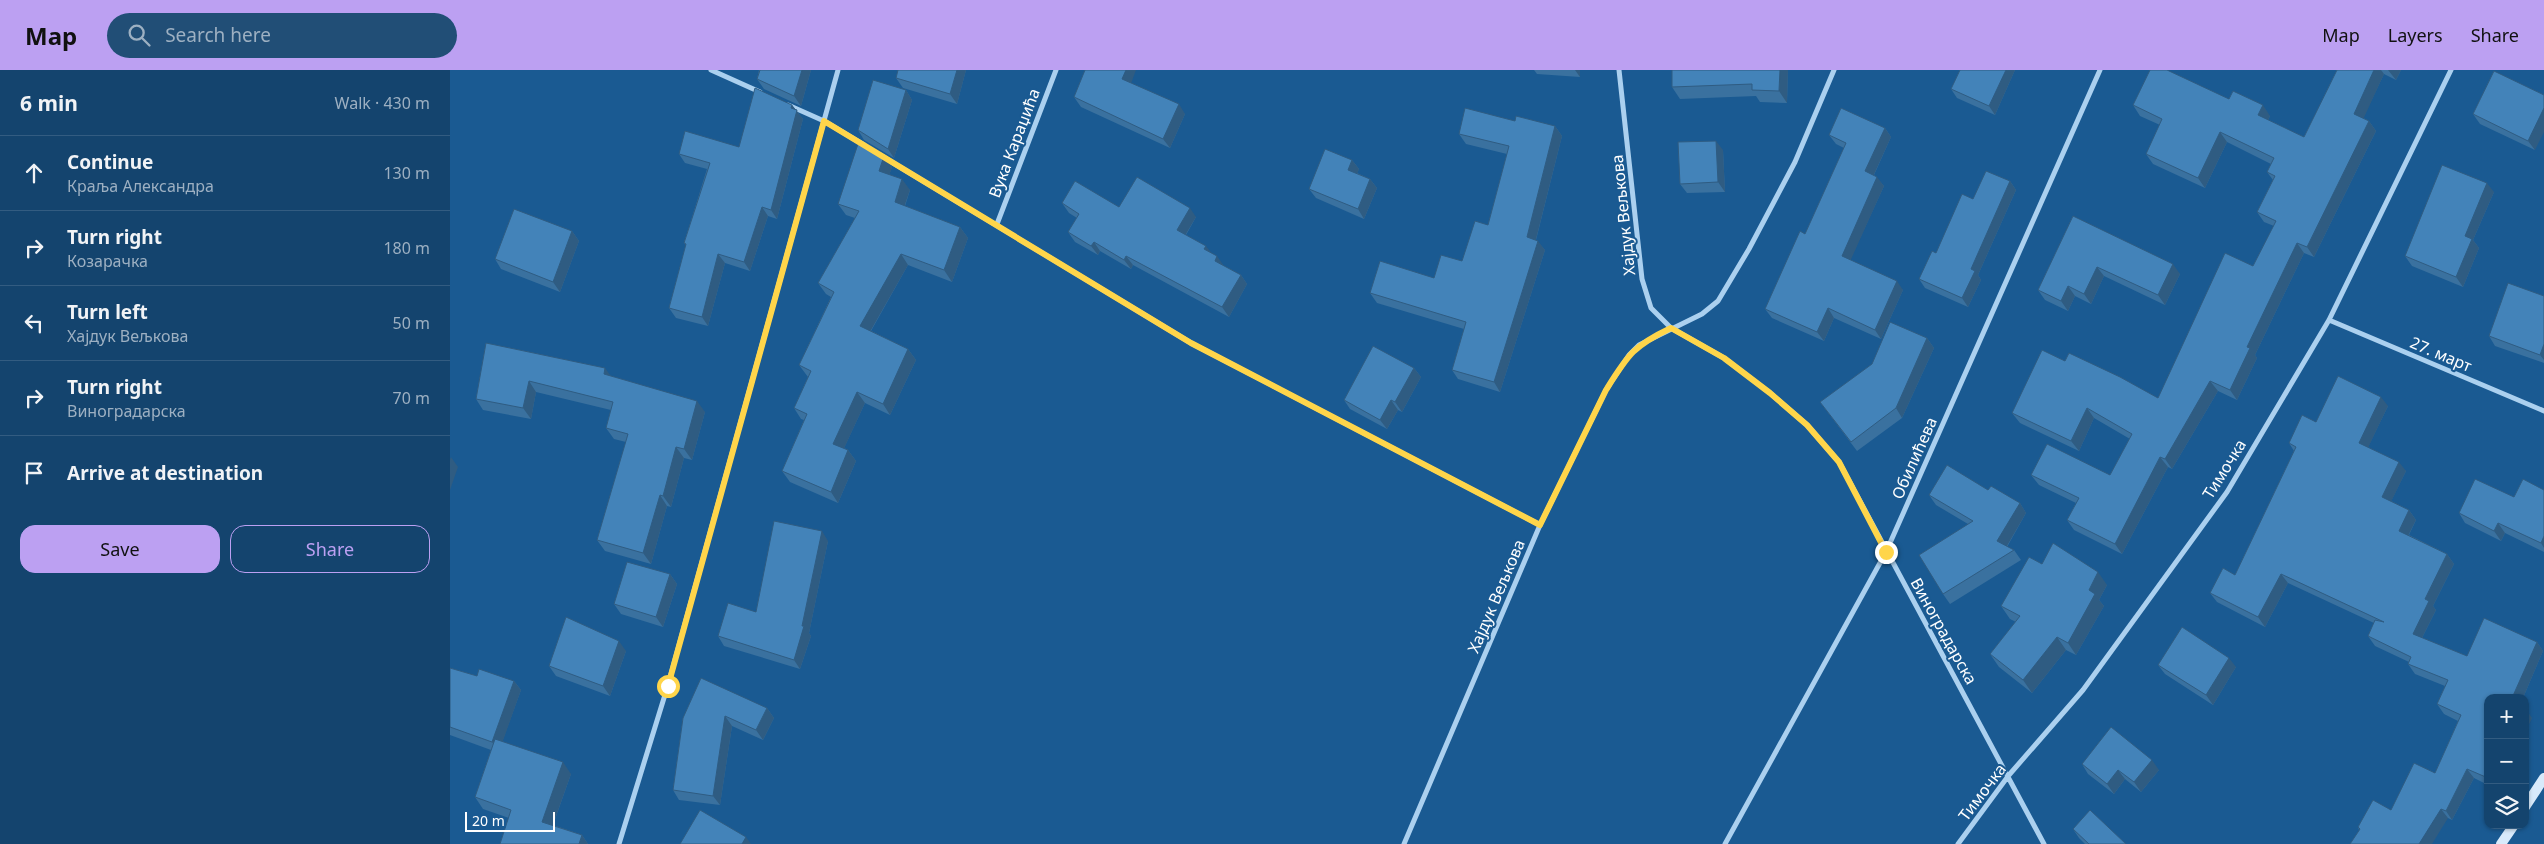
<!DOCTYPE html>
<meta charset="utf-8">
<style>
:root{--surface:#14446e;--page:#214e76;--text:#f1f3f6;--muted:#9db0c2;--line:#335c81;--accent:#bca0f2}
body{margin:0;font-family:"Noto Sans",sans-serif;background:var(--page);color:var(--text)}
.controls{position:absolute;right:15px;bottom:15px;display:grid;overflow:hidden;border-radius:10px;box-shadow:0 1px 4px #0004}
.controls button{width:45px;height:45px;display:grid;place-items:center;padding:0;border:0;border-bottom:1px solid var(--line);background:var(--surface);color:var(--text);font:25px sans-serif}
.scale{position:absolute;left:15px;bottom:12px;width:90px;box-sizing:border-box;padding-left:5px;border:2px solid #fff;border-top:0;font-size:14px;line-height:18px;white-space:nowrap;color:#fff;-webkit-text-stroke:4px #1a5a92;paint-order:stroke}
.stop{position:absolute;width:15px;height:15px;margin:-11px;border:4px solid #ffd54a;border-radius:50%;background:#fff}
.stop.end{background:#ffd54a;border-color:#fff;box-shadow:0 1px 5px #0008}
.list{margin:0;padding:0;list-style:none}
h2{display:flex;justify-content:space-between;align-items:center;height:65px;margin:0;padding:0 20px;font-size:21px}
h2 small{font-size:16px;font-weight:400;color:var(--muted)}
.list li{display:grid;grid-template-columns:32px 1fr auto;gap:15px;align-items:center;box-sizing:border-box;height:75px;padding:0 20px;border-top:1px solid var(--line)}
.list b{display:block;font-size:19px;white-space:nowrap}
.list p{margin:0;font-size:16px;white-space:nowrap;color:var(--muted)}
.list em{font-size:16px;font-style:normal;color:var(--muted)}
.actions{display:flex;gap:10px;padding:15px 20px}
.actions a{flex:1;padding:11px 0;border:1px solid var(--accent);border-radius:15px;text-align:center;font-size:18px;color:var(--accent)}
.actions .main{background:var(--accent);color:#111}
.icon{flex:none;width:28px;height:28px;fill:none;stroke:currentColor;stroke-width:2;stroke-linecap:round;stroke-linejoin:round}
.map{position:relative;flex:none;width:2094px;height:774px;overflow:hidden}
header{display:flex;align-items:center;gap:30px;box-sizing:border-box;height:70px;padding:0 25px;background:var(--accent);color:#111}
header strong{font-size:24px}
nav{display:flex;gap:28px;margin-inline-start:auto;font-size:18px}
.search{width:350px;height:45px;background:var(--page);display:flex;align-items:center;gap:12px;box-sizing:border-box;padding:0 18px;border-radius:28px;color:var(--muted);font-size:19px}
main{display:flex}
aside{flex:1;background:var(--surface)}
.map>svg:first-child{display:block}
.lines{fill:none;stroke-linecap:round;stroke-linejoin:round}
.street{stroke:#abd0ef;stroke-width:5}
.secondary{stroke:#d8eafb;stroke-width:10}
.wall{fill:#3a719f}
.shaded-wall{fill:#2f5c82}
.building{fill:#4383b9;stroke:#2f5c82}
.route{stroke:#ffd54a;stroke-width:6}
.labels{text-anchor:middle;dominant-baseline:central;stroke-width:4;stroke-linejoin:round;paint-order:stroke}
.street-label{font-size:16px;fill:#fff;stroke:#1a5a92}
</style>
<header>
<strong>Map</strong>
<div class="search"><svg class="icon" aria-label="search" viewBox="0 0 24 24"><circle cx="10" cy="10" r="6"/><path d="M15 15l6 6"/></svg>Search here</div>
<nav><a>Map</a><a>Layers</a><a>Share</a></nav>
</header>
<main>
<aside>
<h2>6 min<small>Walk · 430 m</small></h2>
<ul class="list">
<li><svg class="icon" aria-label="ahead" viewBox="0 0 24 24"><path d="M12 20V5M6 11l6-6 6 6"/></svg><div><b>Continue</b><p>Краља Александра</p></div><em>130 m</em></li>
<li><svg class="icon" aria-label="right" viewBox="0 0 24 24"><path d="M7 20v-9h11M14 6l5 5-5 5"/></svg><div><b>Turn right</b><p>Козарачка</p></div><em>180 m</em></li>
<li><svg class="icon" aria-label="left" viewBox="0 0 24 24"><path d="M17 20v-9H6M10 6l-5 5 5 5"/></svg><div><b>Turn left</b><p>Хајдук Вељкова</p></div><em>50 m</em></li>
<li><svg class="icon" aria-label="right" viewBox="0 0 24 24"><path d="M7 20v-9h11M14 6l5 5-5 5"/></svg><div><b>Turn right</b><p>Виноградарска</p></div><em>70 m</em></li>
<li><svg class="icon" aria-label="arrive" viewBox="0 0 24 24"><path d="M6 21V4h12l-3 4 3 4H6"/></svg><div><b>Arrive at destination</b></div></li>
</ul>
<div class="actions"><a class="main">Save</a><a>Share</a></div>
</aside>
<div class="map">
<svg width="2094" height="774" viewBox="0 0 2094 774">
<rect width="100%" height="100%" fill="#1a5a92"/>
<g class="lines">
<path class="street" d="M261,0L310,22
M1169,0L1192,209L1201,238L1221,258L1274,288L1320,323L1357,355L1389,392L1594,774
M338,35L374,51L414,75
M430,85L741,273L1090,455
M547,154L606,0
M1879,250L2094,341
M169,774L218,615L388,0
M954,774L1090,455L1156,320L1179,285L1189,275L1252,244L1268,231L1299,179L1345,92L1384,0
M1275,774L1436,482L1650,0
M1508,774L1559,705L1633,620L1777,422L1879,250L2001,0"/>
<path class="secondary" d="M2075,737L2094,708
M2051,774L2064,755"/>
</g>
<path class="wall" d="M308,0H361L351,36L314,19L307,9L309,0Z
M516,0L507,34L453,18L446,8Z
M1084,0H1130V7L1087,4Z
M1338,0L1337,33L1310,32L1306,26L1230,29L1222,17Z
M1510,0H1565L1545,45L1507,28L1501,19Z
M1887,0H1951L1946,10L1934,4L1913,48L1919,51L1926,61L1864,187L1854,183L1805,285L1807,288L1787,330L1768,321L1722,399L1718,397L1672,484L1624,460L1617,450L1626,433L1589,415L1581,405H1660L1680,369L1644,348L1629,381L1570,353L1562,343L1615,291L1708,328L1803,196L1824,156L1814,152L1807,142L1823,110L1817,102L1821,94L1777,72L1755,118L1703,94L1696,84L1710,55L1690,46L1683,35L1779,29L1820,46L1818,50L1854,67Z
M2044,1L2085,80L2030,54L2023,44Z
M681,13L735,44L720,78L631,37L624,27Z
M456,20L462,30L444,88L414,70L408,60Z
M342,35L353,49L327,149L318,146L300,201L275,193L258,256L226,248L219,238L236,175L234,173L257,99L235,93L229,84L289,77Z
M1065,51L1105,56L1112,66L1086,170L1095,180L1050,322L1008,309L1002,300L1014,259L927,233L920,223L984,208L1012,191L1038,155L1057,84L1016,74L1009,64Z
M1435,58L1441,67L1424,105L1434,116L1400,190L1453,220L1431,269L1384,248L1374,271L1322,248L1315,239L1355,164L1394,78L1386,74L1379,65Z
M1273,80L1275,122L1237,123L1230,114Z
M434,86L442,97L439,105L460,120L455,136L510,157L518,168L502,212L458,195L421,261L458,279L466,290L440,345L415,333L394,378L398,380L406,391L388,433L340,412L332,401L354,350L351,349L344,338L358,307L349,295L381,227L376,224L368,213L405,148L396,145L388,134Z
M902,90L909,99L907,103L920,109L927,118L914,149L866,128L859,119Z
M1560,111L1566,120L1528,205L1531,210L1518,237L1475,218L1469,209L1486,183L1523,129Z
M2044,122L2023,170L2029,178L2013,217L1962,196L1955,186Z
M612,133L669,137L746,147L736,165L760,183L774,196L791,205L797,214L779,247L683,195L681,199L650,181L648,185L625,172L618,162L627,148L619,143Z
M1623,146L1730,204L1715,235L1654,206L1641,234L1625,226L1618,241L1595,230L1588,220Z
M122,161L129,171L110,222L51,199L45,189Z
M2094,226V293L2045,276L2039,266Z
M1477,268L1484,278L1452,348L1407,381L1370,332Z
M36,273L161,306L255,342L242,390L234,388L221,437L217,436L201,494L155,481L147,470L176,372L164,369L156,358L161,340L86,322L81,349L33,340L26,329Z
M964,298L971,307L952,342L948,340L937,359L900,339L894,330Z
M1938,336L1918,377L1956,401L1941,431L1959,440L1966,450L1959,465L1997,484L2004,494L1983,536L1986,540L1972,568L2017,586L2087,572L2093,581L2073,628H2038V715L2024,708L2002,750L1998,748L1909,760L1908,757L1941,740L1985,703L2008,651L1994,644L1987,634L1995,616L1965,604L1958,594L1959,592L1925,576L1918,566L1924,553L1838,513L1815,557L1767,532L1760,523L1785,505L1844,381L1839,373L1866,352Z
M1538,420L1570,433L1576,443L1557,477L1564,480L1571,490L1500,534L1493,524L1518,454L1486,435L1479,425Z
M2094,420V482L2055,463L2051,471L2015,453L2009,443L2064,427Z
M378,471L359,563L361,566L350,599L274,576L268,566L306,542Z
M1592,494L1657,515L1649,530L1654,536L1626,585L1616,580L1582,623L1549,597L1540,584L1566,552L1560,549L1551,536Z
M220,504L227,514L213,557L171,544L164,534Z
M176,581L160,626L106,606L99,596Z
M1708,595L1786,597L1763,635L1715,604Z
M0,598L27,606L64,611L71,620L52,672L121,704L103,755L132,765L138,774H50L59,748L33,739L25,727L41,680L0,665Z
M317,638L324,648L313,670L282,656L270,735L229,730L223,720L233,648Z
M1632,694L1709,700L1691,722L1675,709L1664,724L1638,704Z
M1623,759L1676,774H1635L1629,768Z"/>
<path class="shaded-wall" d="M352,0H361L351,36L344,26Z
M507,0H516L507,34L500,24Z
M676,0H686L679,19L672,9Z
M1125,0H1130V7Z
M1330,0H1338L1337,33L1329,21Z
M1556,0H1565L1545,45L1539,36Z
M1924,0H1931L1934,4L1911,54L1904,44Z
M1938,0H1951L1946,10Z
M456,20L462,30L444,88L438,79Z
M729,34L735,44L720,78L713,69Z
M342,35L353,49L327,149L321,140Z
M1813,35L1820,46L1815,56L1808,45Z
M2094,38V62L2085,80L2078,71Z
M1919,51L1926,61L1864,187L1857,177Z
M1105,56L1112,66L1084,177L1077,167Z
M1435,58L1441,67L1421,111L1415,101Z
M1770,62L1777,72L1755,118L1748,108Z
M1266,71L1273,80L1275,122L1268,112Z
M434,86L442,97L437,112L429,101Z
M902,90L909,99L905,109L898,100Z
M1427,107L1434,116L1398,196L1392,186Z
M452,109L460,120L452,143L445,132Z
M920,109L927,118L914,149L908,139Z
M1560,111L1566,120L1528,205L1531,210L1518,237L1512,228L1521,199Z
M2037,113L2044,122L2023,170L2029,178L2013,217L2006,207L2015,166Z
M312,137L318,146L300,201L294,192Z
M740,138L746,147L733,169L727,160Z
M510,157L518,168L502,212L494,200Z
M122,161L129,171L110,222L103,212Z
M1088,171L1095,180L1050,322L1044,312Z
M644,172L650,181L648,185L641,176Z
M1847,173L1854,183L1805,285L1807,288L1787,330L1780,320L1797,277Z
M756,176L763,185L754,179Z
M268,184L275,193L258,256L252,247Z
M451,184L458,195L417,267L410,256Z
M676,186L683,195L681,199L674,190Z
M767,186L774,196L765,191Z
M1723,194L1730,204L1715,235L1708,225Z
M1647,197L1654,206L1641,234L1634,224Z
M791,205L797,214L779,247L772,237Z
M1447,211L1453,220L1431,269L1425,260Z
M1618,216L1625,226L1618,241L1611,231Z
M1378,238L1384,248L1374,271L1367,262Z
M1477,268L1484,278L1452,348L1446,338Z
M2094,274V290L2090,285Z
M458,279L466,290L440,345L433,334Z
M155,298L163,309L154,304Z
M964,298L971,307L952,342L945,332Z
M79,311L86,322L81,349L73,338Z
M1760,311L1768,321L1722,399L1715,389Z
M407,322L415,333L391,385L383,374Z
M1931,327L1938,336L1916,382L1909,373Z
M941,330L948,340L937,359L930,350Z
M247,331L255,342L242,390L234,379Z
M1637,338L1644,348L1629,381L1621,371Z
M226,377L234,388L221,437L213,426Z
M398,380L406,391L388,433L381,422Z
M1,387L8,397L0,420V390Z
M1710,387L1718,397L1672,484L1665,474Z
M1949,392L1956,401L1939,436L1932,427Z
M210,425L217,436L201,494L193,483Z
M1570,433L1576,443L1554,481L1547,471Z
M1959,440L1966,450L1956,470L1949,461Z
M2048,453L2055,463L2051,471L2044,461Z
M372,461L378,471L359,563L361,566L350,599L344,590L352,556Z
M2094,466V478L2091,473Z
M1997,484L2004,494L1983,536L1986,540L1969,574L1963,564L1975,529Z
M1648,502L1657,515L1649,530L1654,536L1626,585L1618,573L1639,520Z
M220,504L227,514L213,557L206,547Z
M1831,504L1838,513L1815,557L1808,547Z
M1607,567L1616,580L1582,623L1573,610Z
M169,571L176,581L160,626L153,616Z
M2087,572L2093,581L2073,628H2062Z
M1779,588L1786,597L1763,635L1756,625Z
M64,611L71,620L49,682L42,672Z
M317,638L324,648L313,670L306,660Z
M2075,638L2082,648L2075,663Z
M275,646L282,656L270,735L263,726Z
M1702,690L1709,700L1691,722L1684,712Z
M113,692L121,704L100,763L92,752Z
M2017,699L2024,708L2002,750L1996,741Z
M1668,700L1675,709L1664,724L1657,714Z
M1991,739L1998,748L1982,774H1969Z
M132,765L138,774H129Z
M296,767L301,774H292Z"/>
<path class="building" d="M310,0H352L344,26L307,9Z
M448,0H507L500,24L446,8Z
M635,0H676L672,9L729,34L713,69L624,27Z
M1222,0H1330L1329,21L1302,20V14L1222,17Z
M1510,0H1556L1539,36L1501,19Z
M1700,0H1717L1779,29L1783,21L1813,35L1808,45L1854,67L1887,0H1924L1904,44L1919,51L1857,177L1847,173L1797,277L1800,278L1780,320L1760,311L1715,389L1710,387L1665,474L1617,450L1629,428L1581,405L1597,374L1660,405L1682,364L1637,338L1621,371L1562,343L1592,280L1615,291L1619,283L1670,307L1708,328L1775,183L1803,196L1826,151L1807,142L1825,106L1817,102L1824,88L1770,62L1748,108L1696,84L1712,49L1683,35Z
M2044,1L2094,25V38L2078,71L2023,44Z
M423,10L456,20L438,79L408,60Z
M305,18L342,35L341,38L347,40L321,140L312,137L294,192L268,184L252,247L219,238L236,174L234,173L260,93L229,84L235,61L289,77Z
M1015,38L1065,51L1066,46L1105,56L1077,167L1088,171L1044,312L1002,300L1016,252L920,223L930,191L984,208L991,185L1012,191L1025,151L1038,155L1059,76L1009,64Z
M1391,38L1435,58L1415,101L1427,107L1392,186L1447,211L1425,260L1378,238L1367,262L1315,239L1350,161L1355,164L1396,73L1379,65Z
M409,71L434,86L429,101L452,109L445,132L510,157L494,200L451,184L410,256L458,279L433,334L407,322L383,374L398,380L381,422L332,401L357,344L344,338L361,301L349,295L384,222L368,213L409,141L388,134Z
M1266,71L1268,112L1230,114L1228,72Z
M875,79L902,90L898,100L920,109L908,139L859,119Z
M1992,95L2037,113L2015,166L2022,169L2006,207L1955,186Z
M1536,101L1560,111L1521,199L1525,201L1512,228L1469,209L1482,181L1486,183L1512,124L1523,129Z
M687,107L740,138L727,160L756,176L754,179L767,186L765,191L791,205L772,237L676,186L674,190L644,172L641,176L618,162L629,144L612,133L625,111L669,137Z
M64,139L122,161L103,212L45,189Z
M1623,146L1723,194L1708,225L1647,197L1634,224L1618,216L1611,231L1588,220Z
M2058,213L2094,226V274L2090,285L2039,266Z
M1440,252L1477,268L1446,338L1401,372L1370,332L1422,294Z
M36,273L155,298L154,304L247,331L234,379L226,377L213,426L210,425L193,483L147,470L178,364L156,358L163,332L79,311L73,338L26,329Z
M923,276L964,298L945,332L941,330L930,350L894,330Z
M1888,306L1931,327L1909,373L1949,392L1932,427L1959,440L1949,461L1997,484L1975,529L1979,531L1963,564L2017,586L2034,548L2087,572L2062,628H2038V708L2017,699L1996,741L1991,739L1969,774H1900L1910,759L1908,757L1923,730L1941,740L1964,693L1985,703L2011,645L1987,634L1998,610L1958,594L1961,587L1918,566L1925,550L1934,552L1831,504L1808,547L1760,523L1773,498L1785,505L1846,377L1839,373L1852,345L1866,352Z
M1497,395L1538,420L1541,416L1570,433L1547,471L1564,480L1493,524L1469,485L1523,451L1479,425Z
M2025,409L2064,427L2073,409L2094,420V466L2091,473L2048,453L2044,461L2009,443Z
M324,451L372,461L352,556H354L344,590L268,566L278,533L306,542Z
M1603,473L1648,502L1639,520L1645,524L1618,573L1607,567L1573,610L1540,584L1570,546L1551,536L1579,487L1592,494Z
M177,492L220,504L206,547L164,534Z
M116,547L169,571L153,616L99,596Z
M1732,557L1779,588L1756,625L1708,595Z
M0,598L27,606L29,599L64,611L42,672L0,657Z
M251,608L317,638L306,660L275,646L263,726L223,720L233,648Z
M1661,657L1702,690L1684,712L1668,700L1657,714L1632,694Z
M45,669L113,692L92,752L132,765L129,774H50L61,740L25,727Z
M250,740L296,767L292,774H230Z
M1640,740L1676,774H1639L1623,759Z"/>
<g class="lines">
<path class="route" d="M218,616L374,51L741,273L1090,455L1156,320C1178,285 1183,276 1221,258L1274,288L1320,323L1357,355L1389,392L1436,482"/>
</g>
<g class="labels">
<g class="street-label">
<text transform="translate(564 73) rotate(-69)">Вука Караџића</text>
<text transform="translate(1173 145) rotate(-96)">Хајдук Вељкова</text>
<text transform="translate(1991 284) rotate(23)">27. март</text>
<text transform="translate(1464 388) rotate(-66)">Обилићева</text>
<text transform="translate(1774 399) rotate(-58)">Тимочка</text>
<text transform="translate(1046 526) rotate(-67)">Хајдук Вељкова</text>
<text transform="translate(1494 561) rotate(61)">Виноградарска</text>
<text transform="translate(1532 722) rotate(-53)">Тимочка</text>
</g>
</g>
</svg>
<div class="controls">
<button>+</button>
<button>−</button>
<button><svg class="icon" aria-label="layers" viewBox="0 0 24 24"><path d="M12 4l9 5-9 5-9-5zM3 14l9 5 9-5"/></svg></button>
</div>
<div class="scale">20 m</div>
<div class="stop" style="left:218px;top:616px"></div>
<div class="stop end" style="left:1436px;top:482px"></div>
</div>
</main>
